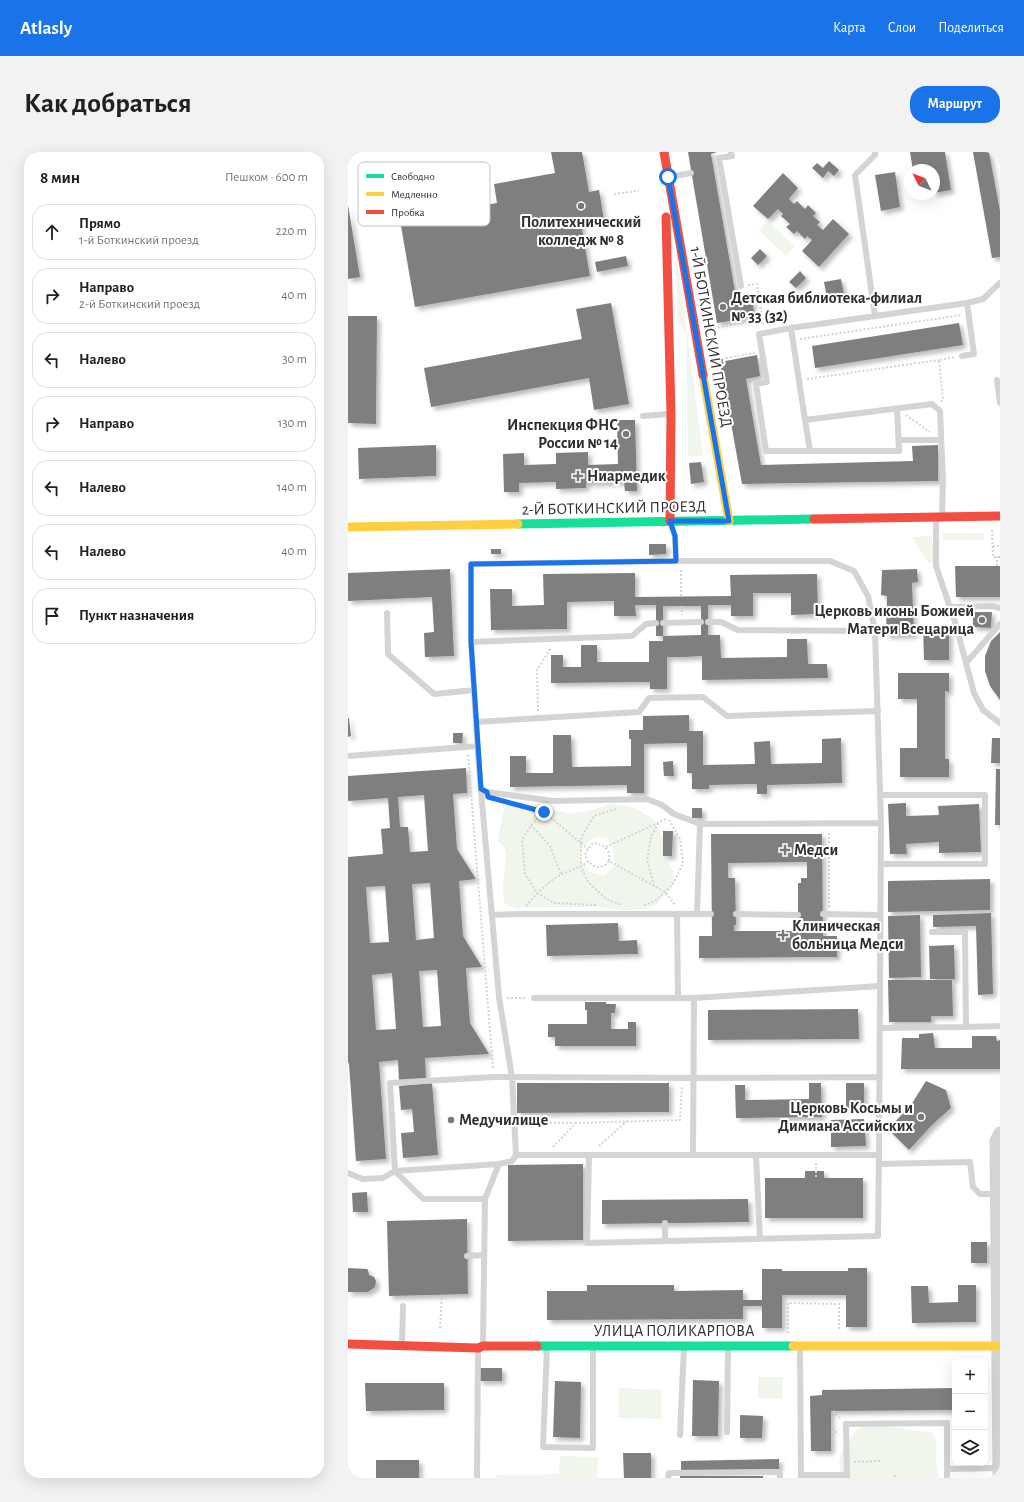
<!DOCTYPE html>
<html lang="ru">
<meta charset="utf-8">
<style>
:root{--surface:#fff;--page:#f2f2f2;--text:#202124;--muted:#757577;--line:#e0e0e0;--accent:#1a73e8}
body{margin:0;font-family:"Alegreya Sans",sans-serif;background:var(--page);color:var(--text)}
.controls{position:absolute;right:12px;bottom:12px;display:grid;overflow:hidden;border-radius:8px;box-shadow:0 4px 16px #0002}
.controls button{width:36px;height:36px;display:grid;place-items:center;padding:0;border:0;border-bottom:1px solid var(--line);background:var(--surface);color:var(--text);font:20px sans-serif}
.compass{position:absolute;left:556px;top:12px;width:36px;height:36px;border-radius:50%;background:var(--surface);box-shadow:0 4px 16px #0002;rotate:312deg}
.stop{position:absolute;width:12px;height:12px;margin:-9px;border:3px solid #1a73e8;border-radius:50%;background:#fff}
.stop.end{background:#1a73e8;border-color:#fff;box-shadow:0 1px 4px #0008}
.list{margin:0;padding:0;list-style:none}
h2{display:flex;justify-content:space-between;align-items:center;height:52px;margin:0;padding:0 16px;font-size:17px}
h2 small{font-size:13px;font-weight:400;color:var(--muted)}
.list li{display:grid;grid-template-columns:26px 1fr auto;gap:12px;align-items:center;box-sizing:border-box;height:56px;margin:0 8px 8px;padding:0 8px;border:1px solid var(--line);border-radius:16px}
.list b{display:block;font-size:15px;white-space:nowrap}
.list p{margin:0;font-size:13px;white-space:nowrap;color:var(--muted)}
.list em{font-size:13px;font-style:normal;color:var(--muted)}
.icon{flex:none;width:22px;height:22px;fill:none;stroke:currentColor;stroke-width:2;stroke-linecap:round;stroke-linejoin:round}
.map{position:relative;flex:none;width:652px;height:1326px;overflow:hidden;border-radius:16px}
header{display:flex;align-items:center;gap:24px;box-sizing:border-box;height:56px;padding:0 20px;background:var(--accent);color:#fff}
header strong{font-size:19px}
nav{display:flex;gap:22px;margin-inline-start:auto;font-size:14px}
.intro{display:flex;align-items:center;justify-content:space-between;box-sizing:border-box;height:96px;padding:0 24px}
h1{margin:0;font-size:28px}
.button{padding:10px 18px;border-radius:16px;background:var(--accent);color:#fff;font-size:14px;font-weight:700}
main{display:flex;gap:24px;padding:0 24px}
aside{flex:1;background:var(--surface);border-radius:16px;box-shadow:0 4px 16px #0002}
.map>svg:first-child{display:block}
.green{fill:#f1f6ec;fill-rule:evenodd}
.building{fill:#7f7f7f;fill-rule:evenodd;filter:url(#shadow)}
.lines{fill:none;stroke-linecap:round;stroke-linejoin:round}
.path{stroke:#d4d4d4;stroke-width:2;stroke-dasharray:2 2;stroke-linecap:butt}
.lane{stroke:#d4d4d4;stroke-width:6}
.street{stroke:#d4d4d4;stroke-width:13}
.fast{stroke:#16e098;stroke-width:9}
.slow{stroke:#ffcf43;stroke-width:9}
.jam{stroke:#f24e42;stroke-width:9}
.route{stroke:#1a73e8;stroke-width:5}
.poi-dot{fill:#787878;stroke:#fff;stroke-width:1.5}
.labels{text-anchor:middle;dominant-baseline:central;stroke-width:4;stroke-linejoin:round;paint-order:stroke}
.poi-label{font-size:16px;font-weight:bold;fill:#2f2f2f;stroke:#fff;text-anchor:start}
.street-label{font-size:16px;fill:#2f2f2f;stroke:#fff}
.key{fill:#fff;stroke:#c1c1c1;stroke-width:1}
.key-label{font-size:11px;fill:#2f2f2f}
</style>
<header>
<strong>Atlasly</strong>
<nav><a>Карта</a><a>Слои</a><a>Поделиться</a></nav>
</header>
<div class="intro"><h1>Как добраться</h1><a class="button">Маршрут</a></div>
<main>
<aside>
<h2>8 мин<small>Пешком · 600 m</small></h2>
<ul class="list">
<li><svg class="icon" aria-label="ahead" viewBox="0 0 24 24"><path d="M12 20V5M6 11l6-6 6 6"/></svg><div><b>Прямо</b><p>1-й Боткинский проезд</p></div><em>220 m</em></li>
<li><svg class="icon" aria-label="right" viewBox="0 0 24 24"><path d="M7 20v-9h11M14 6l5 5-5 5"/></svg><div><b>Направо</b><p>2-й Боткинский проезд</p></div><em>40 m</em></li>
<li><svg class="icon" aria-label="left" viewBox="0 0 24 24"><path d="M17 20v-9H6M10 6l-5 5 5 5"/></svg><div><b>Налево</b></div><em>30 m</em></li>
<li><svg class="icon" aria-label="right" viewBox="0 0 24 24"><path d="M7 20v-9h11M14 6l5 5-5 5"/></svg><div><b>Направо</b></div><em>130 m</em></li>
<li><svg class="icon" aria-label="left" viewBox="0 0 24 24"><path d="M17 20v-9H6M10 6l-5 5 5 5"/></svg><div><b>Налево</b></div><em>140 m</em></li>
<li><svg class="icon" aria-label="left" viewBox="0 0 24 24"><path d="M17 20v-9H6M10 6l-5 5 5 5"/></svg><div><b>Налево</b></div><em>40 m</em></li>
<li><svg class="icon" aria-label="arrive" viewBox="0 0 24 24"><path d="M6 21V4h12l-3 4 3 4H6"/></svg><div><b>Пункт назначения</b></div></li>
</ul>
</aside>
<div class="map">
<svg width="652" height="1326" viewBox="0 0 652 1326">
<defs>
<filter id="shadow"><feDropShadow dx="3.5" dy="3.5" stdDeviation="2" flood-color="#0004"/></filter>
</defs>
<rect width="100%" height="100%" fill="#fff"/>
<path class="green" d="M420,69L447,95L438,104L411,78Z
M328,96L355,303L340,305L338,180L330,171Z
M595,381H636V388H595Z
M584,384L586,410L581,411L563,385Z
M171,649L223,662L240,659L262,652L280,654L291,658L306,668L311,678L315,688L317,705L325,719L326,730L323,737L308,753L298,757L275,758L248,755L166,756L156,751L155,733L158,701L156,695L151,690L150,684L156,658L159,653ZM248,685L259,686L265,696L267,713L256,724L241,719L231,705L234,694Z
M410,1225H435L434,1247L410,1246Z
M271,1236L314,1238L313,1267L270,1266Z
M533,1273L585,1281L589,1292L588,1308L591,1326H494C493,1321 491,1315 491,1310C492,1297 504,1287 510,1276Z
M212,1304L250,1305L249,1326H148V1323L211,1322Z"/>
<path class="building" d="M203,0H234L241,40L251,38L256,68L233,72L242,124L67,155L52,68L149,51L146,32L207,21Z
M340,0H369L363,2L388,145L403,143L407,165L369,171Z
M562,0H597L603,38L586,41V18H565Z
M625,0H641L652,59V105L644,106Z
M481,9L491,18L486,24L480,19L475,26L464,16L469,11L475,16Z
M547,20L552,55L533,59L527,23Z
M435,21L450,36L441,47L446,52L449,49L457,57L460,53L468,61L465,64L472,70L469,73L475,78L485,67L501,82L471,115L454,99L464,88L459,84L457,87L449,79L446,82L438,75L442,72L433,64L435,62L430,57L420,67L405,54Z
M0,53L12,125L0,127Z
M412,97L419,104L410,113L403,106Z
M278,104L280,114L249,120L247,110Z
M452,119L458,126L448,136L441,130Z
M493,127L496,142L479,146L476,130Z
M263,151L281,252L246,258L241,226L83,255L76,216L234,187L228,157Z
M0,164H29L28,272L0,271Z
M611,171L615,193L467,216L464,194Z
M409,203L412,224L398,227L413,313L565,309L564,294L590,293V329L394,332L372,210Z
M269,268H287L289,339H277L276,330L238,331V336L208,337V330L171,331V340H156L155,302L176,301V313L208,312V301L240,300V313L270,312Z
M88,293V324L11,327L10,296Z
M353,310L356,330L343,332L341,311Z
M301,392H318V402L301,403Z
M143,397H153V402H143Z
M607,414H652V445H608Z
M102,417L106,504L77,505L76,481L86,480L84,445L0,449V421Z
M569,417L570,430L564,431L566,483H538L539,444L533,443L534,418Z
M287,421V445L383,444L382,423L469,422L470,462L443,463V441H405V464H383V453H360V483H372L373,506L439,505V487H459L460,512H479L480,526L354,528V504L336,505H319V537H302V530L203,531V503H215V515H233V493H249V510H301V489H315V484L353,483V454H315V484H308V453H287L288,464H266V449L219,450V477L143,478L142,437H164V454L196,453L195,422Z
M625,460H644L643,476L625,475Z
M575,475H601V508H576Z
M652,480V548L642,534L637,519V504L643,489Z
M550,521H601V540L597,539V607H601V625H552V596H569V547H550Z
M341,563V579H355V613L407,612L406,590L422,589L423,612L474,611V587L493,586L494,631L419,633V642H409V632L361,633V637H344V621H339V591L296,592V641H279V633L162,635V604H178V621H205V583H223L224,615L283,614V587H281V578H295V564Z
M0,566H1L3,584L0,585Z
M105,581H115L114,591H105Z
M644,586H652V611H643Z
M325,609L326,624H316L315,610Z
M118,616L119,641L105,642L109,697L128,727L111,729L115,784L134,815L118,816L122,871L141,902L77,906L78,927L51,929L50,908L31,910L38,1007L8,1009L1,912L0,910V705L35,702L33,677L42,676L40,646L0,649V624ZM76,643L80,699L62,700L60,675H52L50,645ZM82,731L86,786L68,788L64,732ZM37,734L41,790L22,791L18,735ZM89,818L93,874L75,875L71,819ZM44,821L48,877L28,878L24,823Z
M648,617H652V673H647Z
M558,651V664L591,663L590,654L631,652L633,700L591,701V690L558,692L559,702H542L540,652Z
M344,656H354V666H344Z
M315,679H325L324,704H315Z
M363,682H474L475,784H489V805L351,806V784H364ZM459,710V726H453V731H450V771H454V779H386V773H388L387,726H380V711Z
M642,727V758L540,760V729Z
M643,761L645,842L630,843L628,774L585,775V763Z
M572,763L573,825L541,826L540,764Z
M270,771L271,789L289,788L290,802L199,804L198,773Z
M606,793L607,827H582L581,794Z
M540,828H604L605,864H583V870H541Z
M237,850H258V852H268L267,861H263V877H280V870H288V894H207V885H200V872H239V858H237Z
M510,857L511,887L360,888V858Z
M585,881L587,896H624V884H648L649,889L652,888V917H553L554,886H571V882Z
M578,929L598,938L603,956L584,973L561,998L540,977L563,953Z
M84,931L90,1003L55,1006L53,981L66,980L64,957L53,958L51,934Z
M169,931H321V960L169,961Z
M461,931H473L474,965L388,966L387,933H397V948L461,947Z
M498,931H516V955L498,956Z
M516,967L518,994L483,995V968Z
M235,1012V1088L160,1089V1013Z
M457,1019H476V1026H515V1066H417V1026H457Z
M19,1040L20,1060H5L4,1041Z
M400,1047L401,1070L254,1072V1048Z
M119,1067L120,1142L41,1144L39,1069Z
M623,1090H639V1111H623Z
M0,1116L19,1117L20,1118L21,1123L26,1125L28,1129L27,1135L20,1140H0Z
M500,1116H519V1175H498V1143H434V1176H414V1154H395V1167L199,1168V1139H239V1133H326V1139L395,1138V1148H414V1117H434V1119H500Z
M610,1133H628V1170L564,1171L563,1134H580L581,1151L610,1150Z
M131,1216H154V1229H131Z
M345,1228L371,1229L370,1284H344Z
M207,1229L233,1230L232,1286L205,1285Z
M17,1231H96V1258L18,1259Z
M607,1236V1258L483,1259V1299H463L462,1244L474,1243V1238Z
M392,1263L415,1264L414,1286H392Z
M275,1301H303V1326H276Z
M431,1307V1317L333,1319V1309Z
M28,1308H71V1326H28Z
M332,1324H415V1326H332Z"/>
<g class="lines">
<path class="path" d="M266,42L291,39
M400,133L409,132L415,172
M362,177L414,167
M452,187L614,163
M366,208L407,201
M459,227L591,208
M593,250L595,247L591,208L607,205
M558,263L582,280
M644,378L645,405H652
M645,394H652
M649,414V405
M333,418V445
M334,454V463
M190,559L189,518L203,496
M120,603L145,917
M173,654L196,660L240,697
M203,657L196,660L183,673L174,688L177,722L189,741L206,751L248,753
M268,657L246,664L234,684L233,690V715L240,730L258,747L274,753
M183,673L202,694L213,722
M258,695L318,667
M261,709C263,698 256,692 245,691L240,697L237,703L240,710L248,715L256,714L261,709L317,740L328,754
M306,734L299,708L303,685L310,672
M296,753L307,749L317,740L325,732L335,711L332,687L321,668
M178,754C188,742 200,729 214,722C222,718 232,716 240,710
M481,755V680
M159,846H178
M174,970L228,971
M251,994L279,969
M205,995L228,971L332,968L334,934
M468,1011V1026
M92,1176L94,1143
M440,1181V1151L491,1152V1179
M485,1259L493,1267
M483,1280H490
M506,1310L532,1309
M547,1323V1326"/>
<path class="lane" d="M383,0L384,4L371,6L393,134
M527,0V3L507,23L527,164
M321,25L343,21
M443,176L411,182L419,230L408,232L418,299H462
M614,204L626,202L619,151
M649,228L652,251
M549,257L551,299H462L457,268L584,252L592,259L595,328L594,363
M295,264L321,262
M457,268L443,176L619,151L635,147L652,131
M551,288H593
M588,367V414L607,470L626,541L635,558L652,571
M602,455L645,454L652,456
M39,461L40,502L86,542L126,538
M360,470H373L390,478L527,479
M315,471L353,470
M123,490L284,484L298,472L308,471
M618,511L652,472
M128,570L291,560L301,546L355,545L379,564L530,559
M0,604L130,594
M133,637L139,640L205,649L299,647L314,653L326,662L352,672
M533,643H637V712H533
M329,762L330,846
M349,762L352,672L533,671
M388,762L450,763
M475,762L532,763
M144,763L172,762H363
M186,846H346L532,834
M618,875L652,874
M532,876L618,875L617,780H584
M168,1003H531L533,671L527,479L520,444L506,419L482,409H328
M345,1003L346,846
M408,1003L412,1087
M241,1004L239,1091L530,1084L531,1003
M531,1012L622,1010L625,1035L632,1042H648
M0,1021L15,1027L35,1026L47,1019L151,1012L164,1009L168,1003L164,925L151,845L130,604L123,490V412L328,409L327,384L323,372
M137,1047H76L69,1041L47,1019L42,931L146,925L347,926L532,925
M317,1071V1089
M119,1104L136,1103
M54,1191L55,1154
M135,1192L137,1047L151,1012
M199,1195L195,1295L245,1296V1195
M452,1196L453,1323
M379,1280L380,1195
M332,1283L336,1195
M129,1326L130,1197
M320,1326L321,1321L420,1320H432V1326
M453,1326V1323H499
M499,1326L498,1272L599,1271V1317
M599,1326V1317L651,1316"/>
<path class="street" d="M651,1326L648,989L652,981"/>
<path class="fast" d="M170,372L466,367
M189,1194H445"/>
<path class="slow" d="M355,223L381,369
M0,375L170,372
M445,1194H652"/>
<path class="jam" d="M316,0L355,223
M318,65L323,262L322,369
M466,367L652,364
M0,1192L130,1196L135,1194H189"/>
</g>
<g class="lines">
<path class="route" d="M196,660L140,645L139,640L133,637L123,490V412L328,409L327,384L322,369H381L320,25"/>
</g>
<g class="poi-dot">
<circle cx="233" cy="54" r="4"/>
<circle cx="375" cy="155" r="4"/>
<circle cx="278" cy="282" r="4"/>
<path d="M228 318h4v4h4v4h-4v4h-4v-4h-4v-4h4z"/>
<circle cx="634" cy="468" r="4"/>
<path d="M435 692h4v4h4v4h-4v4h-4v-4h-4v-4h4z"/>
<path d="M433 777h4v4h4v4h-4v4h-4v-4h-4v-4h4z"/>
<circle cx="573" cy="965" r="4"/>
<circle cx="103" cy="968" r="4"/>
</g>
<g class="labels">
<g class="poi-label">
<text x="233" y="70" text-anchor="middle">Политехнический<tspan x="233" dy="18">колледж № 8</tspan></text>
<text x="383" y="146">Детская библиотека-филиал<tspan x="383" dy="18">№ 33 (32)</tspan></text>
<text x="270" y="273" text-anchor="end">Инспекция ФНС<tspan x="270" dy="18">России № 14</tspan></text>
<text x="239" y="324">Ниармедик</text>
<text x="626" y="459" text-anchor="end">Церковь иконы Божией<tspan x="626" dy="18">Матери Всецарица</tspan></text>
<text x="446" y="698">Медси</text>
<text x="444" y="774">Клиническая<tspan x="444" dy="18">больница Медси</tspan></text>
<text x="565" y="956" text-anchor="end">Церковь Косьмы и<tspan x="565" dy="18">Димиана Ассийских</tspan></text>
<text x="111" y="968">Медучилище</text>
</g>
<g class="street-label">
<text transform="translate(363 185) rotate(80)">1-Й БОТКИНСКИЙ ПРОЕЗД</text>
<text transform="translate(266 356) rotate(-1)">2-Й БОТКИНСКИЙ ПРОЕЗД</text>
<text x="326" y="1179">УЛИЦА ПОЛИКАРПОВА</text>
</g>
</g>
<rect x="10" y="10" width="132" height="64" rx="6" class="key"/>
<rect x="18" y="22" width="18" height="4" fill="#16e098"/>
<rect x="18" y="40" width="18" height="4" fill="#ffcf43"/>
<rect x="18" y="58" width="18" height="4" fill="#f24e42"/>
<g class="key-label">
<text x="43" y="28">Свободно</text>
<text x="43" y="46">Медленно</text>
<text x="43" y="64">Пробка</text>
</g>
</svg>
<div class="controls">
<button>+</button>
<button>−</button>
<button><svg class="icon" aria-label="layers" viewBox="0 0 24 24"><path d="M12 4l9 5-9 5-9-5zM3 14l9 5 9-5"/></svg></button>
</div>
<svg class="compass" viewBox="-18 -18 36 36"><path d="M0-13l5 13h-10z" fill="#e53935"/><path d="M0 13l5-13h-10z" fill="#757577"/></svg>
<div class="stop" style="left:320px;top:25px"></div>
<div class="stop end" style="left:196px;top:660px"></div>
</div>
</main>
